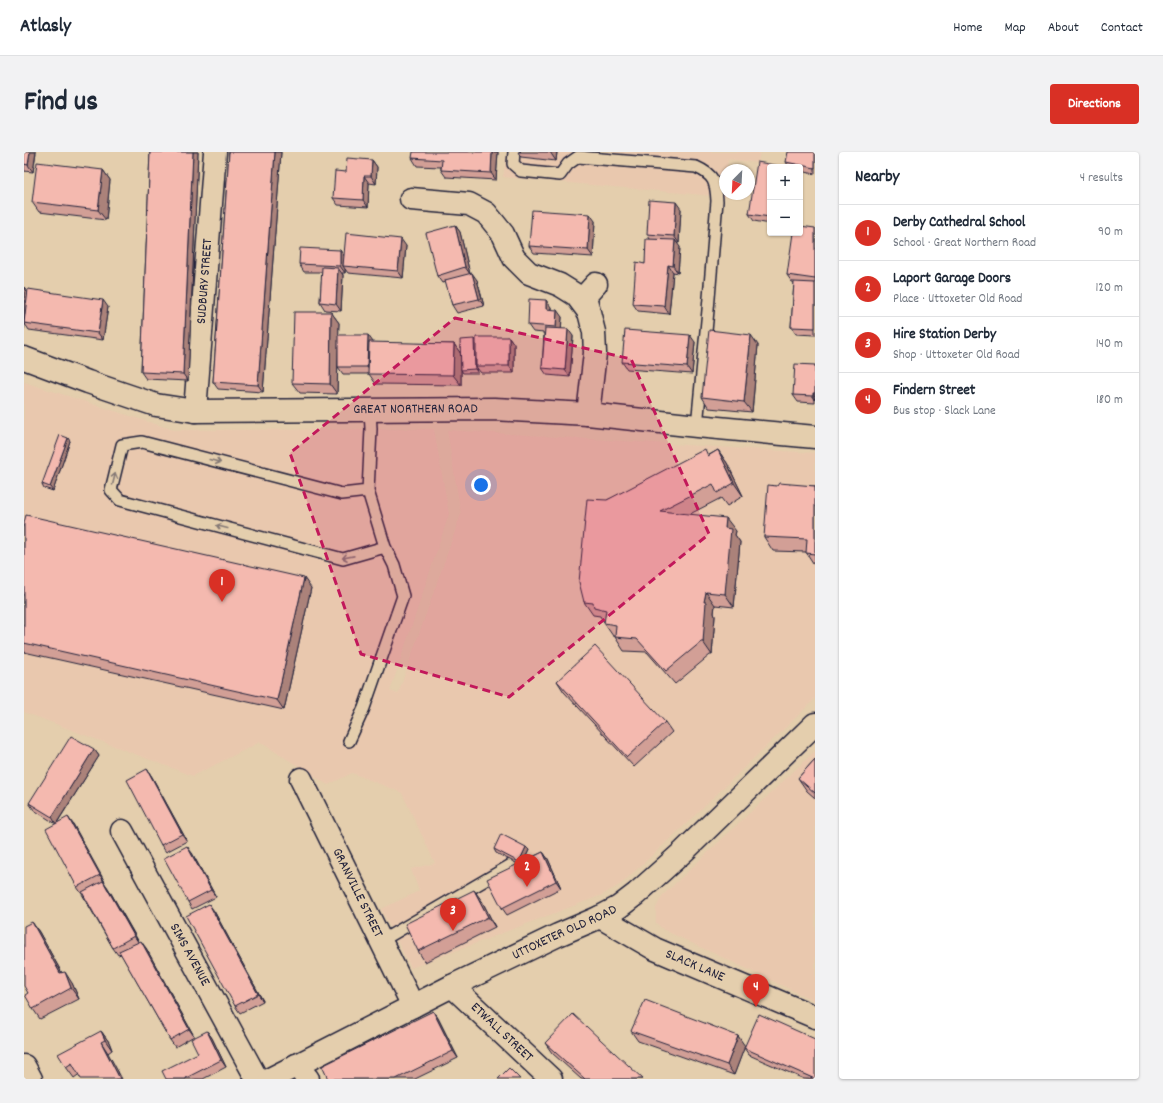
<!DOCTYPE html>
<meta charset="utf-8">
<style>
:root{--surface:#fff;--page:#f2f2f3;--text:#1f2937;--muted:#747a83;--line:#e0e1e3;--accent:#d93025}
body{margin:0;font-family:Dekko,sans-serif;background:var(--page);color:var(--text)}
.controls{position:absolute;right:12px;top:12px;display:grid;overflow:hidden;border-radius:4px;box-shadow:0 1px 3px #0004}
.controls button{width:36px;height:36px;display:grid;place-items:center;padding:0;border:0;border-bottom:1px solid var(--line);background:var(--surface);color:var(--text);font:20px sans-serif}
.compass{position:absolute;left:695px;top:12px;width:36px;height:36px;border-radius:50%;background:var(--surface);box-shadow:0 1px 3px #0004;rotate:204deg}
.you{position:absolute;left:457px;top:333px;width:14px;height:14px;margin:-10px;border:3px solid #fff;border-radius:50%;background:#1a73e8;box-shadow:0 0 0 6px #1a73e833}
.badge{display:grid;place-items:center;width:26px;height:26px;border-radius:50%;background:var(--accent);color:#fff;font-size:13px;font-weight:700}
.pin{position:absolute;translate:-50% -33px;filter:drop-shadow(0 1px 2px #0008)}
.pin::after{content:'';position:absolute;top:21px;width:14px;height:12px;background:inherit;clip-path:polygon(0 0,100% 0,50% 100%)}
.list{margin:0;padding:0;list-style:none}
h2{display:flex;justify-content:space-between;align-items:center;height:52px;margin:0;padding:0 16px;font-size:17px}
h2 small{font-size:13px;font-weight:400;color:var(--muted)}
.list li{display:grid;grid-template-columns:26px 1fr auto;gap:12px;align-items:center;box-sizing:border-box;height:56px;padding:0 16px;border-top:1px solid var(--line)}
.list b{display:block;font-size:15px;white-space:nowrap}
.list p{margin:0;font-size:13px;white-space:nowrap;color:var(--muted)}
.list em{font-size:13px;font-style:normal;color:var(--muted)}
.map{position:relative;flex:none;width:791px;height:927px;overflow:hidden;border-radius:4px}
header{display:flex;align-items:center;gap:24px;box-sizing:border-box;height:56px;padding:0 20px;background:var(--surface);border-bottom:1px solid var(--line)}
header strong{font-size:19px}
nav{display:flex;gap:22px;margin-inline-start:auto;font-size:14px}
.intro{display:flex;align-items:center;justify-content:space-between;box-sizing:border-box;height:96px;padding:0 24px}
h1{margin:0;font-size:28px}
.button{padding:10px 18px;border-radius:4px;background:var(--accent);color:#fff;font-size:14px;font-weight:700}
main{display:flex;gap:24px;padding:0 24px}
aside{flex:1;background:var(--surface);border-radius:4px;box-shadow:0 1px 3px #0004}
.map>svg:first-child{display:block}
.built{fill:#e9c8ae}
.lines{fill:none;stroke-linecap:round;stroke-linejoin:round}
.lane-casing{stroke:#22223b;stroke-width:14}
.street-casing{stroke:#22223b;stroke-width:25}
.secondary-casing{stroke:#22223b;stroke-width:25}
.lane{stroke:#e4cead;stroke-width:11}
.street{stroke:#e4cead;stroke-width:22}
.secondary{stroke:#e4cead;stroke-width:22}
.wall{fill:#d29f96;stroke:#22223b}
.shaded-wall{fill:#ab827a;stroke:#22223b}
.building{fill:#f4b9af;stroke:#22223b}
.oneway{stroke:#837874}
.marked{fill:#c2185b;fill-opacity:0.2;stroke:#c2185b;stroke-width:3;stroke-dasharray:8 5;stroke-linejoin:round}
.labels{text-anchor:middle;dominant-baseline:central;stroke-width:3.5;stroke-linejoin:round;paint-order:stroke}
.street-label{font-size:14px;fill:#22223b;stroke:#e4cead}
</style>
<header>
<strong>Atlasly</strong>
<nav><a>Home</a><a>Map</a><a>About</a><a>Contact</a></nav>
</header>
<div class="intro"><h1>Find us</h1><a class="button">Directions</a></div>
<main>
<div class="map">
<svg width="791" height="927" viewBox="0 0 791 927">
<rect width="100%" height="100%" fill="#e4cead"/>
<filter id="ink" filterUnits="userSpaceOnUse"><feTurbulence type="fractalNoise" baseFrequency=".025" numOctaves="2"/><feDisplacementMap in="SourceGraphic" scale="8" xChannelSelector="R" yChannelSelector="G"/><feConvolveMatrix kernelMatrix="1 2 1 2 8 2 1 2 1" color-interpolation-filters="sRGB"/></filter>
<g filter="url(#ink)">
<path class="built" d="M483,0H736L734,11L704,7L703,18H701L702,45L479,25Z
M0,230L150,278L410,277L425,362L366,539L374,542L437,362L423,278L791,301V547L663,671L597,732L578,743L387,816L357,757L395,739L387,717L411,711L378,641L328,621L304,633L236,590L169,624L0,560Z
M791,599V849L640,778L632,771V756L638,744Z"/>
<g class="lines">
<defs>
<path id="lane" d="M490,0L489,12L497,19L536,23L544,12L554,5L672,15C690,23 692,30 693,49L684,158L673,274
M344,339L318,342L118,290L98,293L87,338L96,348L319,407L361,395
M325,589L340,556L379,444L370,413L361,395L344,339L347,277L346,257
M357,789L487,713"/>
<g id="street">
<path d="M387,47L445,52L462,61L479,82L490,106L505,121L536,133L552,143L564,159"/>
<path id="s1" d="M0,206L64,230L132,253L171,259L470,257L564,262L673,274L791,285"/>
<path id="s2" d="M171,259L191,0"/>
<path d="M564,262L571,201L570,180L561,144L572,132"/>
<path id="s3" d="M277,627L389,854"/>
<path id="s4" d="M98,679L233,927"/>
<path id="s5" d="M428,834L527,927"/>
<path d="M272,913L284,927"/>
<path d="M0,914L7,927"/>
</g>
<g id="secondary">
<path id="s6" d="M576,765L631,797L791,865"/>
<path id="s7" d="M246,927L428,834L534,783L576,765L595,755L612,742L660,699L791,572"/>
</g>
</defs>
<use href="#lane" class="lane-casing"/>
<use href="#street" class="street-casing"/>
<use href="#secondary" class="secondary-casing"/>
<use href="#lane" class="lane"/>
<use href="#street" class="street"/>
<use href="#secondary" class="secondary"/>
</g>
<path class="wall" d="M0,0H12L9,20L0,19Z
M126,0H174L164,229L122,227L117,220Z
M205,0H257L239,240L194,237L189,230Z
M474,0L472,28L422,25L417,18V15L393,14L388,6Z
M494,0H533L532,9L497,5Z
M791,0V22L776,19V15H765L762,10Z
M348,8L353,15L352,32L345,31L344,55L314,53L309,46L322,20Z
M746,15V72L730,69L725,62Z
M79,18L86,28L82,68L15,60L8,50Z
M657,57L655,91H652L656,95L654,121L649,120L645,162L614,159L609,152L621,112L626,87L623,82Z
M571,69L569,105L510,101L505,94Z
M431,73L436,80L446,122L453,128L460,154L433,161L428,153L422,130L418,131L413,124Z
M791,76V183L772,182L767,175L770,130H768L763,123Z
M382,94L379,126L324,121L321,117V121H318L319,123L317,159L301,158L296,150L298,120H280L275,112L320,103Z
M0,135L4,140L84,155L79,188L5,178L1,172L0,177Z
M527,155V157L538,165L537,177L549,184L546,225L523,223L518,216L520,181L509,180L504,173Z
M307,160L315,171L314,183L349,191L430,192L436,201L452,190L485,185L490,192V221H457L453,216L454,221H439L437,218V233L352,232L345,222H319L314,215V196L313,242L276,241L268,231Z
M671,190L668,222L603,217L598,210Z
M734,193L728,260L685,256L678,245Z
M791,213V251L774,250L769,243Z
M46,289L29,339L20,336L18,332Z
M694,298L703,311L719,344L703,354L697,346L666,362L712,379L711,383L716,390L710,455L691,453L690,461L691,464L688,503H686L651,532L623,500L600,499L591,485V484H589L580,471V469H579L576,464L569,463L560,450L583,348L685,303Z
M753,334H791V414L782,400L749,399L740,385Z
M0,371L287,436L260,558L0,500Z
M533,529L641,570L648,580L610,615L540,540Z
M70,597L75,604L33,671L49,672L80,730L84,736L115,790L122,796L170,884L151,895L146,888L97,802L94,803L89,796L58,742L53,735L32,672L10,658L5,651Z
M791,607V646L783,639L774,626Z
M123,617L128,625L163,689L142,700L137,693Z
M470,697L505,698L500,709L519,700L524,707L537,736L483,763L478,756L494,712L472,701Z
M168,701L192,745L168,757L164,750Z
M458,749L471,775L401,810L394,799Z
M190,759L239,849L216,861L211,854Z
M8,770L15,780L38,821L48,831L55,847L16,867L9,857L4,841Z
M409,859L414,866L434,906L391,927H304Z
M77,879L85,890L88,898L50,926L42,915Z
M183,879L188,886L202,915L179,927H142L174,901Z
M607,879L714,884L720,894L791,927H780L725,903L720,896L710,923L614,889Z
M521,891L619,927H557L528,901Z"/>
<path class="shaded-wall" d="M6,0H12L9,20L4,13Z
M169,0H174L164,229L159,222Z
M251,0H257L239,240L234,233Z
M468,0H474L472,28L467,21Z
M526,0H533L532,9Z
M348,8L353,15L352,32L347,24Z
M79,18L86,28L82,68L74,58Z
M340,24L345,31L344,55L339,48Z
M652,50L657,57L655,91L650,84Z
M566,62L571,69L569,105L564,98Z
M431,73L436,80L446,122L441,115Z
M377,87L382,94L379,126L374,119Z
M651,88L656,95L654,121L649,114Z
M316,98L321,105L319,114L321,117V121L316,114Z
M644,113L649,120L645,162L640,154Z
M314,116L319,123L317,159L312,152Z
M448,121L453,128L460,154L455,147Z
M0,135L5,142L0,171Z
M79,148L84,155L79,188L74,181Z
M522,148L527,155L526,164L522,157Z
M533,158L538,165L537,182L532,175Z
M307,160L315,171L313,242L306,232Z
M544,177L549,184L546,225L541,218Z
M344,183L349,190L348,222L343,215Z
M666,183L671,190L668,222L663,215Z
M727,183L734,193L728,260L720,250Z
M485,185L490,192V221L485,214Z
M450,187L453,191L452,214L453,216L454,221L451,217Z
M430,192L437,202V233L429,223Z
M789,241L791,244V248L789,244Z
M44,286L46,289L29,339L26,335Z
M694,298L703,311L719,344L710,331Z
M702,366L712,379L711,383L716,390L710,455L701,442V376Z
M280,426L287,436L260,558L253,548Z
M682,440L691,453L690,461L691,464L688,503L679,490L680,450Z
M70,597L75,604L32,672L28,665Z
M123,617L128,625L163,689L158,682Z
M44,665L49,672L81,730L76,723Z
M163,694L168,701L192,745L187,738Z
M502,695L505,698L498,713L495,710Z
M519,700L524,707L537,736L532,729Z
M79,729L84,736L115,791L110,784Z
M450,738L458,749L471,775L464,765Z
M185,752L190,759L239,849L234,842Z
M8,770L15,780L44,832L36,821Z
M117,789L122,796L170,884L165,877Z
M41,820L48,831L55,847L47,836Z
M409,859L414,866L434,906L429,899Z
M77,879L85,890L88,898L81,888Z
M183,879L188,886L202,915L197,908Z
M714,884L721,894L710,923L703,913Z
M77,890L84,901L98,927H96Z"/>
<path class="building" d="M0,0H6L4,13L0,12Z
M126,0H169L159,222L117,220Z
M205,0H251L234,233L189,230Z
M389,0H468L467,21L417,18L418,8L388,6Z
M764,0H791V16L762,10Z
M323,6L348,8L347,24H340L339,48L309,46L311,19L322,20Z
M13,10L79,18L74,58L8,50Z
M733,10L762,15H746V65L725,62Z
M625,48L652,50L650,84L623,82Z
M508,58L566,62L564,98L505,94Z
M431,73L441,115L413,124L402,81Z
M776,74L791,76V127L763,123L769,81H776Z
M322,81L377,87L374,119L319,114Z
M622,87L651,88L649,114L644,113L640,154L609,152L612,110L621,112Z
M276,96L316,98V114L275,112Z
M298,115L314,116L312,152L296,150Z
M448,121L455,147L428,153L421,128Z
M770,130L791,131V176L767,175Z
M4,137L79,148L74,181L0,171Z
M505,147L522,148V157L533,158L532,175L504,173Z
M270,160H307L306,232L268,231Z
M521,176L544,177L541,218L518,216Z
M601,178L666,183L663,215L598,210Z
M685,178L727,183L720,250L678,245Z
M314,183H344L343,215H314Z
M452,185H485V214H452Z
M450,187L451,217L437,218L436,188Z
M345,190L430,192L429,223L344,222Z
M771,212L791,213V241H789V244L769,243Z
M36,283L44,286L26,335L18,332Z
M681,297L684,304L694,298L710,331L693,341L689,332L636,359L702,366L701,376L707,377L701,442L682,440L680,450H682L679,490H677L642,519L613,487L591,485L592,473L580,471L582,458L570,455L569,451L560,450L555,430L563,347L583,348Z
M755,331L791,334V402L782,401L783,387L740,385L744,333L753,334Z
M2,363L280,426L253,548L0,491V371Z
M571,494L641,570L603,605L533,529Z
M47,584L70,597L28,665L5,651Z
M791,607V641L774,626Z
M123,617L158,682L137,693L103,628Z
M44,665L76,723L53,735L22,677Z
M477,682L502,695L495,710L470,697Z
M163,694L187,738L164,750L140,706Z
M519,700L532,729L478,756L463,727Z
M79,729L110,784L89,796L58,740Z
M450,738L464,765L394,799L381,772Z
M185,752L234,842L211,854L162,764Z
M8,770L36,821L41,820L47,836L9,857L1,843L4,841L0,834V774Z
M117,789L165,877L146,888L95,799Z
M621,848L714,884L703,913L607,879Z
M409,859L429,899L372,927H304L298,914Z
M549,862L619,927H561L521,891Z
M735,862L791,887V927L720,896Z
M77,879L81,888L77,890L96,927H57L48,911L42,915L34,902Z
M183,879L197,908L162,926V927H142L138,919L174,901L167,887Z
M485,916L496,927H474Z"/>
<defs><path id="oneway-shaft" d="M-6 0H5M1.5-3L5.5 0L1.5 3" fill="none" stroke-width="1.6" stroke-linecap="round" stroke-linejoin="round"/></defs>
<g class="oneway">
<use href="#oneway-shaft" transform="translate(191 309) rotate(15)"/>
<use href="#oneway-shaft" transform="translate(90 327) rotate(-76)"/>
<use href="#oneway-shaft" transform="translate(198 375) rotate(-165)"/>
<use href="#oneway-shaft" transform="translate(324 405) rotate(169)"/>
</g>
</g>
<path class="marked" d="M431,166L607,207L685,382L485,545L337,502L266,301Z"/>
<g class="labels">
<g class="street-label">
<text stroke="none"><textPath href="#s2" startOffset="130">SUDBURY STREET</textPath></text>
<text stroke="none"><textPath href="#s1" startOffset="400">GREAT NORTHERN ROAD</textPath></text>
<text stroke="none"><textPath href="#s3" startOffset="127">GRANVILLE STREET</textPath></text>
<text stroke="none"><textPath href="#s7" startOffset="329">UTTOXETER OLD ROAD</textPath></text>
<text stroke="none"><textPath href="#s4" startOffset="141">SIMS AVENUE</textPath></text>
<text stroke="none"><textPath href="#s6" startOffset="107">SLACK LANE</textPath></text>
<text stroke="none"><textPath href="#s5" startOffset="68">ETWALL STREET</textPath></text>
</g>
</g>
</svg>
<div class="controls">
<button>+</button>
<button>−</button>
</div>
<svg class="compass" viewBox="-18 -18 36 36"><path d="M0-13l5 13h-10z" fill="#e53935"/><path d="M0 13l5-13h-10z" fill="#747a83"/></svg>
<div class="you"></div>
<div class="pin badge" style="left:198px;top:450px">1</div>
<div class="pin badge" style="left:503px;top:735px">2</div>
<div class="pin badge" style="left:429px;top:779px">3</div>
<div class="pin badge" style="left:732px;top:855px">4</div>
</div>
<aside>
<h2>Nearby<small>4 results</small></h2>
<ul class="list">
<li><span class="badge">1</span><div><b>Derby Cathedral School</b><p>School · Great Northern Road</p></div><em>90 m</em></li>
<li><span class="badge">2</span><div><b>Laport Garage Doors</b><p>Place · Uttoxeter Old Road</p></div><em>120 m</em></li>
<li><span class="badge">3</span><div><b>Hire Station Derby</b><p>Shop · Uttoxeter Old Road</p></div><em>140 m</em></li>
<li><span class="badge">4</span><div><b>Findern Street</b><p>Bus stop · Slack Lane</p></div><em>180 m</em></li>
</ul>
</aside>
</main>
